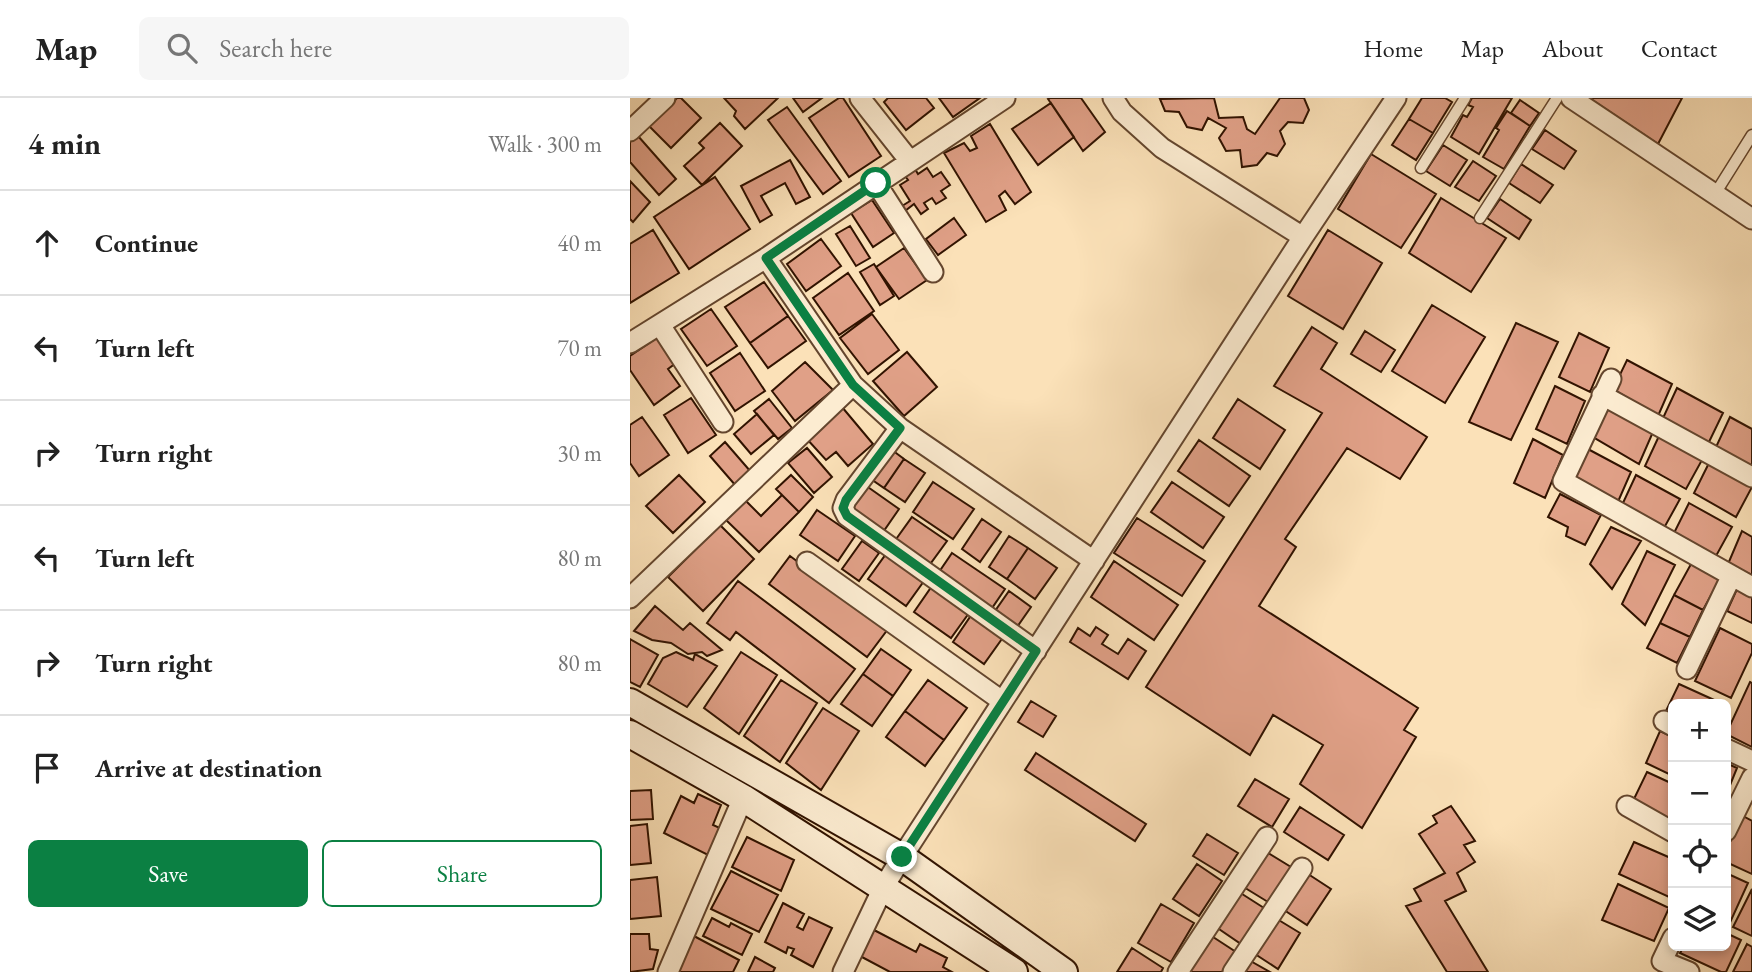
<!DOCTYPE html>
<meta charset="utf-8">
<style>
:root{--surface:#fff;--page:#f6f6f6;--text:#222;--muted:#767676;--line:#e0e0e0;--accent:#0b8043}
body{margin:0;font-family:"EB Garamond",serif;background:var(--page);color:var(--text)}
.controls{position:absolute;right:21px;bottom:21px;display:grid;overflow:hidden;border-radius:10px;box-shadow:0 4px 10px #0003}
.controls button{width:63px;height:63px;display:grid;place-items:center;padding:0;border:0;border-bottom:2px solid var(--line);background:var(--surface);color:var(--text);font:35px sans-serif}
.stop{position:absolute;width:21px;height:21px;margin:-16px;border:5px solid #0b8043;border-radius:50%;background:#fff}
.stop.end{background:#0b8043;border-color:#fff;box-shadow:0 2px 7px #0008}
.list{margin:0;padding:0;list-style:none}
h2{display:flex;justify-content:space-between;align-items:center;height:91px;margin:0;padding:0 28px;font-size:30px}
h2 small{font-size:23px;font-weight:400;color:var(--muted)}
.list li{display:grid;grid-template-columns:46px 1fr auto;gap:21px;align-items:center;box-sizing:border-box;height:105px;padding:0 28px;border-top:2px solid var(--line)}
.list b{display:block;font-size:26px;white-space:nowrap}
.list em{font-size:23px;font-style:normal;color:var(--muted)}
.actions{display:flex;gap:14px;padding:21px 28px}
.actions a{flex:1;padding:16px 0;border:2px solid var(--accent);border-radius:10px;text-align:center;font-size:24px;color:var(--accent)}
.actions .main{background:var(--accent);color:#fff}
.icon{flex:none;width:38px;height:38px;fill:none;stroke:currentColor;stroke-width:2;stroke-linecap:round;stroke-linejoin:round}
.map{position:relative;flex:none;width:1122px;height:874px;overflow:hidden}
header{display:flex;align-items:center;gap:42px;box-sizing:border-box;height:98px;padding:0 35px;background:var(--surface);border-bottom:2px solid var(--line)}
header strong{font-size:33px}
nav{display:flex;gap:38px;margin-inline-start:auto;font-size:24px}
.search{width:490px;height:63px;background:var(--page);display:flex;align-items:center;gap:18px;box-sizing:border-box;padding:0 24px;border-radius:10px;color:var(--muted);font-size:26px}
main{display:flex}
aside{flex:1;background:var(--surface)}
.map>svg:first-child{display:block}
.building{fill:#e0a087;stroke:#311300;stroke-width:2}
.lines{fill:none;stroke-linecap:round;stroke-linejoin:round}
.lane-casing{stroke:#64462e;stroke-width:13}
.street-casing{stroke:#64462e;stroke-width:23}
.secondary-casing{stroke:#311300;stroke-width:30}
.lane{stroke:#fcecd1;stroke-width:10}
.street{stroke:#fcecd1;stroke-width:19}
.secondary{stroke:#fcecd1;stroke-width:26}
.route{stroke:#0b8043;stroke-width:9}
</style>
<header>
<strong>Map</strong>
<div class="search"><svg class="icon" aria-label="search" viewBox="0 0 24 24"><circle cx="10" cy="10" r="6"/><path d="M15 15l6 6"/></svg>Search here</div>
<nav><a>Home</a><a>Map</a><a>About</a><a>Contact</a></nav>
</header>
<main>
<aside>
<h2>4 min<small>Walk · 300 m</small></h2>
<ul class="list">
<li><svg class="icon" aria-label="ahead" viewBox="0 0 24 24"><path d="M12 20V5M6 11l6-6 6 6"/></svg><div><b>Continue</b></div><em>40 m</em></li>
<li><svg class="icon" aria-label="left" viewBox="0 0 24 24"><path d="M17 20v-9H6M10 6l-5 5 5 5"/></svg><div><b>Turn left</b></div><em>70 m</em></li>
<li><svg class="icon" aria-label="right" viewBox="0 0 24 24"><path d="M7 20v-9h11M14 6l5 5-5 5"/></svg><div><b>Turn right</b></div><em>30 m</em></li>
<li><svg class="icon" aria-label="left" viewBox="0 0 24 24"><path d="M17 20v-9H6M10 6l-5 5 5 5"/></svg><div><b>Turn left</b></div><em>80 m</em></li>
<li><svg class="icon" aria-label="right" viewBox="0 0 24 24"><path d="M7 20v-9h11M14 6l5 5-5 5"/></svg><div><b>Turn right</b></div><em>80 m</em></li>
<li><svg class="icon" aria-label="arrive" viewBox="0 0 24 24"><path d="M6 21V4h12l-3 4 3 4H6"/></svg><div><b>Arrive at destination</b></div></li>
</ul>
<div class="actions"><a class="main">Save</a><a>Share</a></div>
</aside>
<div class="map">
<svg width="1122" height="874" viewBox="0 0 1122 874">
<rect width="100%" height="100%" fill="#fbe1b8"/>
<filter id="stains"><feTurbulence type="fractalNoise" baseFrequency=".00286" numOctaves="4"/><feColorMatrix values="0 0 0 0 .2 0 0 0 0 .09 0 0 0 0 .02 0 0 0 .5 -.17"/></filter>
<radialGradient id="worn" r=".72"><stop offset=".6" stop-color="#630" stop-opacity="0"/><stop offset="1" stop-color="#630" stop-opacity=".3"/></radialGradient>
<path class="building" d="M47,0H51L71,20L41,50L19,28Z
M94,0H148L115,31L104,18L106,13Z
M163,0H192L173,14Z
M209,0H213L251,58L219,79L179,20Z
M258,0H296L304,10L276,32L254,4Z
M309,0H350L323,19Z
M420,0H451L475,34L453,53L418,1Z
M584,0L589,20L613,19L617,31L625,36L650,0H674L679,12L673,25L658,24L650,33L655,46L647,58L637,55L627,67L612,69L610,52L596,53L589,40L596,30L578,20L572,32L557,29L549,14L535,13L530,1Z
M792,0H815L822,4L803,35L779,21Z
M842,0H882L849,56L821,39L833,17L837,19L843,9L838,7Z
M959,0H1052L1028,46Z
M890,2L909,15L900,28L881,15Z
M421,5L444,39L408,67L382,31Z
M157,9L211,83L193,96L138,22Z
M877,13L900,28L874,71L853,59L869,32L866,30Z
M779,21L803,35L786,62L762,47Z
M90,25L112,48L72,87L54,68L74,50L69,45Z
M360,26L401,94L385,106L375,93L369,98L376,112L356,124L314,55L334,45L340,53L347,50L341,38Z
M915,32L946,53L934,71L902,51Z
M8,38L46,81L29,97L0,64V44Z
M813,47L837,62L820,88L796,73Z
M741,56L806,96L771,150L708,111Z
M160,62L180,99L166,106L155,85L131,98L142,117L130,124L111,88Z
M843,63L866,78L849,103L825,89Z
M891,66L923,87L910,105L879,85Z
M297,70L303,79L311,74L320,87L311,93L316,100L306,106L302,100L294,105L298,111L291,116L284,106L275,113L272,108L280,103L270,87L278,82L275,78L285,71L288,76Z
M85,79L120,131L59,171L24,119Z
M0,83L20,104L3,124L0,121Z
M811,100L876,140L841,194L779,155Z
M870,101L901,122L889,141L857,120Z
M242,102L264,135L243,149L221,115Z
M324,120L336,137L308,157L296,141Z
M220,128L240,160L226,168L206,136Z
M23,132L49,175L0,205V146Z
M698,132L752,165L713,231L658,198Z
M191,141L211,168L176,193L157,166Z
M274,150L297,182L269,201L246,169Z
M244,166L264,198L250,207L230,174Z
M218,175L244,213L209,237L183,200Z
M134,184L158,218L120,245L95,209Z
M802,207L855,239L815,305L762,273Z
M81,211L107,248L77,268L51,231Z
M242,216L269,252L238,276L210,240Z
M158,218L176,243L138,270L120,245Z
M886,225L928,244L881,342L839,324Z
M682,229L707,245L691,271L797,339L770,381L717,350L655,441L666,449L629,508L788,610L774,632L786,639L732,730L670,686L693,647L643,617L620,657L516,589L692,315L644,288Z
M735,233L765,252L751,274L721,256Z
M949,235L979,250L960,294L929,279Z
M28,239L46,265L38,271L50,288L24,307L0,272V258Z
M277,254L307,289L274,318L243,283Z
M110,255L135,293L105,313L80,275Z
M997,262L1042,286L1028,318L983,291Z
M175,264L203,292L165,323L142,293Z
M925,288L955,303L937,346L906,331Z
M1047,290L1093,315L1078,346L1033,320Z
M61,300L86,337L58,355L34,317Z
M139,301L162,330L148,341L124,313Z
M608,301L655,332L630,371L583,340Z
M212,309L243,346L218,368L206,354L196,362L176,340Z
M978,310L1023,334L1009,366L963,339Z
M127,316L144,337L121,356L104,336Z
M12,319L39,357L9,378L0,365V327Z
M1100,319L1122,331V369L1086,349Z
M1029,338L1072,362L1056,391L1015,368Z
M903,341L933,357L915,400L884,385Z
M569,342L620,378L599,408L548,373Z
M95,344L121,374L106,388L80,358Z
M258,349L274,361L254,390L238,379Z
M177,350L202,379L184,395L158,365Z
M956,350L1001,374L987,406L941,379Z
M274,361L295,375L275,404L254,390Z
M1079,365L1122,389L1106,419L1064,395Z
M49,377L75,404L43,435L16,408Z
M161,377L183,399L169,414L146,391Z
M1006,377L1050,401L1034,430L992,407Z
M303,384L344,411L323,441L283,414Z
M542,384L594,419L573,450L521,414Z
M235,387L269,411L251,437L217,412Z
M930,396L971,417L955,447L936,438L938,429L918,419Z
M152,397L169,414L129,454L96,422L115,402L131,418Z
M1059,405L1102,429L1086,458L1044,435Z
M187,412L225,438L208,463L170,437Z
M282,419L317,443L298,469L264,444Z
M507,420L575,463L552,498L484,455Z
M352,421L371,434L350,464L332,451Z
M90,427L124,461L73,513L38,479Z
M981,429L1011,443L982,491L960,466Z
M1112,433L1122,439V477L1098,466Z
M379,438L398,450L377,481L359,469Z
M232,443L249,455L229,483L212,471Z
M398,450L427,470L405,501L377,481Z
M1017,453L1045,467L1015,527L992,506Z
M322,455L375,491L360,513L307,477Z
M256,456L294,483L276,508L238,481Z
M160,458L258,531L237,559L139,486Z
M484,463L548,507L524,542L461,499Z
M1061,466L1090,481L1073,512L1044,497Z
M108,483L225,571L199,605L106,534L100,542L77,525Z
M302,488L339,515L321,540L284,514Z
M1107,491L1122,499V525L1097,513Z
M379,493L401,509L387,529L365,513Z
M1044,497L1073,512L1060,539L1030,525Z
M25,508L53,532L60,525L92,552L77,558L72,554L58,556L41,545L22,542L4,533Z
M342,516L374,538L354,566L323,544Z
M1030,525L1060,539L1047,565L1017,550Z
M466,529L478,537L472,546L488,556L498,541L516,553L498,581L440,544L448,530L460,538Z
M1090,530L1122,546V555L1101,600L1065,583Z
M0,541L28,557L10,589L0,584Z
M251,551L281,572L263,598L233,576Z
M46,554L63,562L65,556L87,568L57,609L18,586L33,560Z
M111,554L147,577L109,636L74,610Z
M233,576L263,598L242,628L211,606Z
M151,582L187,605L150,664L114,638Z
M298,582L337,610L314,642L275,613Z
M1120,584L1122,585V649L1096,636Z
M1049,586L1093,606H1043V622L1034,617Z
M401,603L426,618L413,639L388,624Z
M193,610L229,633L191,692L156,665Z
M275,613L314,642L295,668L256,639Z
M1030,633L1043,639V678L1016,665Z
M406,655L516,726L505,743L395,672Z
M1096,665L1107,670L1096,697Z
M1017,674L1043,686V725L1002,705Z
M625,681L659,701L642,729L608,708Z
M21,692L23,721L0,722V693Z
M68,696L91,707L83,727L92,731L80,758L34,735L51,698L64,705Z
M821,708L845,743L834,747L845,764L827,775L836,793L815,803L858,874H817L776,808L791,803L784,791L815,775L789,736L807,725L803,718Z
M670,709L714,737L698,762L654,734Z
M1113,718L1122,723V776L1096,764V752Z
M17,726L21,765L0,767V728Z
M577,736L608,755L594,777L563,758Z
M117,739L164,762L151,793L102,769Z
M1004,744L1043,761V789L1039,799L989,776Z
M635,753L661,769L638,804L612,788Z
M567,766L592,783L569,818L543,801Z
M101,773L148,797L129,834L81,811Z
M675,774L701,791L677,827L651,810Z
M1096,775L1118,785L1098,829L1096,828Z
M27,779L31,818L0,821V782Z
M988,786L1039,810L1024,843L972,822Z
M1122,791V838L1103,829Z
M609,794L634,810L611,846L586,829Z
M153,805L174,816L167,829L173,832L179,819L202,830L183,869L161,857L164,851L158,849L156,855L135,844Z
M531,806L564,825L541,864L508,845Z
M82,820L99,829L101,825L122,836L112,857L73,838Z
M647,821L670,835L648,871L625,856Z
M244,832L286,854L290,846L317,860L313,869L322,874H260L230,858Z
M1096,835L1111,842L1096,874H1091L1050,855L1054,848H1096Z
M0,836H19L20,851L28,852L23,871L0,874Z
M62,837L109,862L103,874H45Z
M580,837L606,854L592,874H560L557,872Z
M1117,846L1122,849V874H1103Z
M502,850L533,870L531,874H487Z
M125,859L145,870L143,874H118Z
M617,861L640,874H610Z"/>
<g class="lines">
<defs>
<path id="lane" d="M791,70L835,0
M1085,96L1122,37
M850,120L927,0"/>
<path id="street" d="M230,0L279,62
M483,0L492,14L532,50L673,139
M941,0L1122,121
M0,33L35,0
M246,85L303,174
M136,160L223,287L270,330L464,463
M30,227L93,324
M0,245L136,160L375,0
M981,281L933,383L1122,489
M972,297L1122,379
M270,330L216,402L213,410L217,418L406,553
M177,464L372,603
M0,500L223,287
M1057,571L1101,479
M1034,623L1043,628
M1096,651L1122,663
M997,708L1043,734
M1096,733L1122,680
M1043,840L1032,863L1059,874
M38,874L113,700
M213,874L253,790L272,759L673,139L766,0
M548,874L637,739
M603,874L672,770"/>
<path id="secondary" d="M0,604L272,759L434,874
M0,636L113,700L384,874"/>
</defs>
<use href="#lane" class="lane-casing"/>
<use href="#street" class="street-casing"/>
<use href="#secondary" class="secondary-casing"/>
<use href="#lane" class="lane"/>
<use href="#street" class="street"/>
<use href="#secondary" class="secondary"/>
</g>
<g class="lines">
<path class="route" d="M246,85L136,160L223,287L270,330L216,402L213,410L217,418L406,553L272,759"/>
</g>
<rect width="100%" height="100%" filter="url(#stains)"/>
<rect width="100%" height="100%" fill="url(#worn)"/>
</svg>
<div class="controls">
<button>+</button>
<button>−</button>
<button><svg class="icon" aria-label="locate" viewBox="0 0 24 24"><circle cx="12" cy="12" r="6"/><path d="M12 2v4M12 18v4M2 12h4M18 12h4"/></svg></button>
<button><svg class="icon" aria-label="layers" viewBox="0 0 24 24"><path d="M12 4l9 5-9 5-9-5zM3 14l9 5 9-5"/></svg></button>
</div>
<div class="stop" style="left:246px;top:85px"></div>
<div class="stop end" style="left:272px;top:759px"></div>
</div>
</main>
